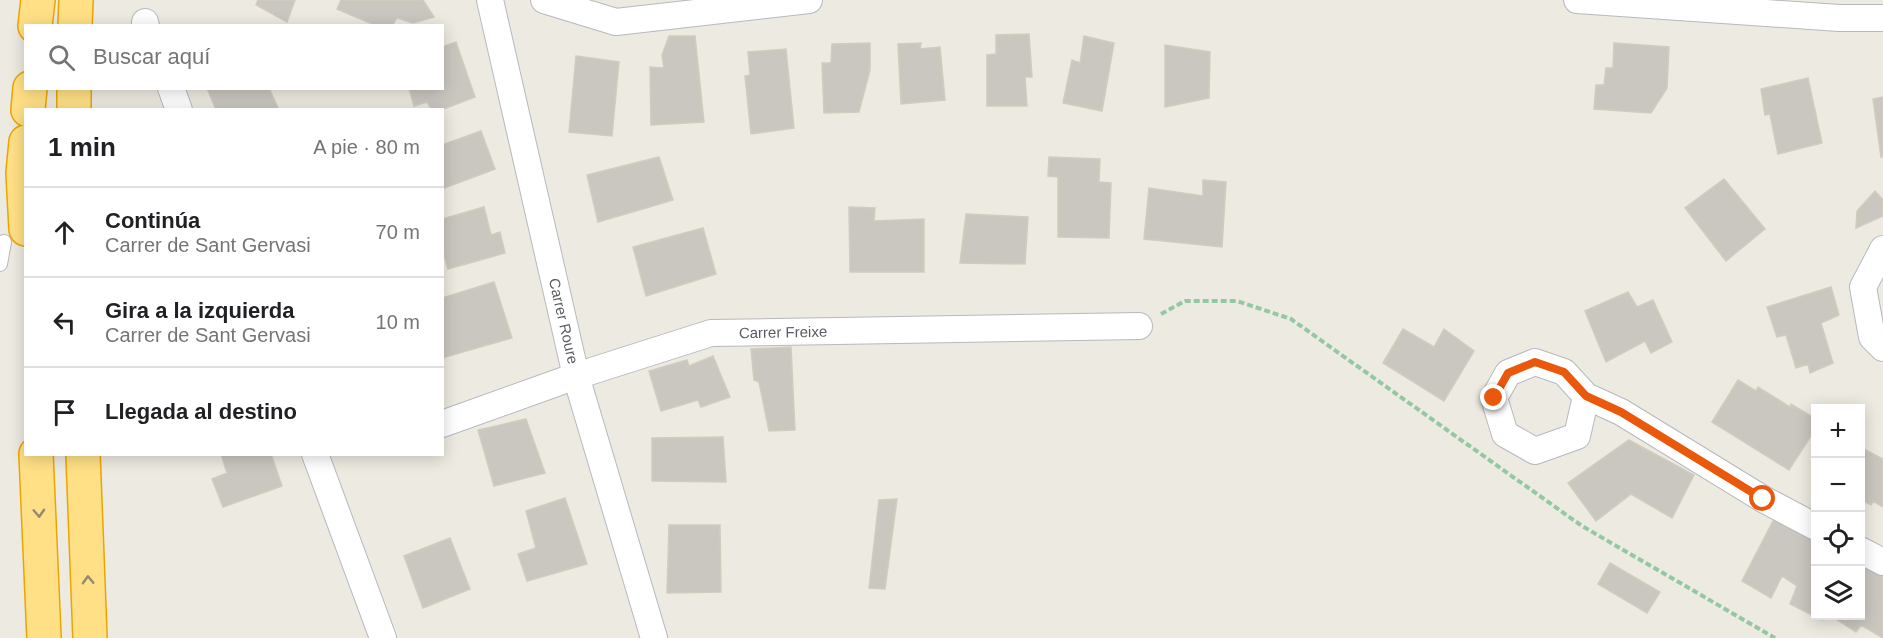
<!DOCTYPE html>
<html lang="es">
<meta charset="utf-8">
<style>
:root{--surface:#fff;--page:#f6f6f6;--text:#202124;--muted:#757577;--line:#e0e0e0}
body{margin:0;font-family:Arial,sans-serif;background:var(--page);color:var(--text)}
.controls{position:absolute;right:18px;bottom:18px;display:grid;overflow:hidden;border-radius:0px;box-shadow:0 3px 15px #0003}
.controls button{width:54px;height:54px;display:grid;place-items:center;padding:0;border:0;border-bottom:2px solid var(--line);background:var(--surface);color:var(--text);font:30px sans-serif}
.stop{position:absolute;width:18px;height:18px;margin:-14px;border:4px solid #ea580c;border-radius:50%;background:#fff}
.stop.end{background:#ea580c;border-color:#fff;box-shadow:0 2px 6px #0008}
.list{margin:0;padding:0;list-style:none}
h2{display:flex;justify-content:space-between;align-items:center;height:78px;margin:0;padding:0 24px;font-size:26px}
h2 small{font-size:20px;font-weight:400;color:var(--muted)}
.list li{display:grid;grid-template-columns:39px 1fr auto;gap:18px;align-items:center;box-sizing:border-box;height:90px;padding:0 24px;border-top:2px solid var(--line)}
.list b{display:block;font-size:22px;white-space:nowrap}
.list p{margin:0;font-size:20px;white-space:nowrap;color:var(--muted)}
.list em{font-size:20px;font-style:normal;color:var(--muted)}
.icon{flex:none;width:33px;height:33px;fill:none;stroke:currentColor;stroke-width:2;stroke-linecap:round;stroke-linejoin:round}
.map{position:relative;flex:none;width:1883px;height:638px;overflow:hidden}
.search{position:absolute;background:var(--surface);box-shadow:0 3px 15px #0003;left:24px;top:24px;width:420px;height:66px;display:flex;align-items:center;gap:15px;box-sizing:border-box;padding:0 21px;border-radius:0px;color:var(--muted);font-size:22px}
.panel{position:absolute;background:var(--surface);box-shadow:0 3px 15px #0003;left:24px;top:108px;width:420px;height:348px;border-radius:0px}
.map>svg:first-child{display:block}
.building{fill:#cac7c0;stroke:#d2ccbf;stroke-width:1.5}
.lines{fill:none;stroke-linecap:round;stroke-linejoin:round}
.lane-casing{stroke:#b6b9be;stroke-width:16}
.street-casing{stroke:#b6b9be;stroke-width:28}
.highway-casing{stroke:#eea400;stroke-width:36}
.path{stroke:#94c8a3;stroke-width:4;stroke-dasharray:6 3;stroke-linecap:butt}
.lane{stroke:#fff;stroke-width:14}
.street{stroke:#fff;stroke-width:26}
.highway{stroke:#ffe086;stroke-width:33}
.oneway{stroke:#938b6f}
.route{stroke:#ea580c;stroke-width:8}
.labels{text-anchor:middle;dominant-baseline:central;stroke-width:5;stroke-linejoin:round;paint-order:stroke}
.street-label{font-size:15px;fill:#595d63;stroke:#fff}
</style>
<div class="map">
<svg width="1883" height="638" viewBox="0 0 1883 638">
<rect width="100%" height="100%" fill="#edeae1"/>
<path class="building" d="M258,0H295L287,22L256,5Z
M341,0H423L434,17L413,23L397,18L392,26H377L337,9Z
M1029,34L1032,77H1025L1027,106H987V55L996,54V35Z
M669,36H695L704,122L651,125L650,67L664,68L662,55Z
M1084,36L1114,43L1102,111L1063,103L1072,60L1080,63Z
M456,42L475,97L441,110H432L427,102L414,106L409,88H442V47Z
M870,43V70L859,112L824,113L822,63H831L832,44Z
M921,43L920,49L940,47L945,100L901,104L898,44Z
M1614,43L1669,47L1667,88L1651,113L1594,109L1596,85H1604L1606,68H1613Z
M1165,45L1210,52L1209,98L1165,107Z
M786,49L794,128L751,134L745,76L750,75L748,52Z
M576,56L619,62L612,136L569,132Z
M1808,78L1822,143L1778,154L1770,114L1765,115L1761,89Z
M207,88H269L279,110H216Z
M1883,97V157H1881L1873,99Z
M481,131L495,169L442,189V145Z
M659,157L673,200L598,222L587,175Z
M1049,157L1100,159L1099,182L1111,183L1109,238L1058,237V177L1048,176Z
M1724,179L1765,229L1726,261L1685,208Z
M1203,180L1226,182L1222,247L1144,239L1149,188L1203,196Z
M1875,191L1883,200V216L1856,228L1857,211Z
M484,207L491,235L500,232L505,253L448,269L442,248V219Z
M849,207L875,208L874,221L924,219V272H850Z
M966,214L1028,217L1025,264L960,263Z
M703,228L716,274L646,296L633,247Z
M494,282L512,338L442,358V298Z
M1831,287L1839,315L1821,323L1833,363L1810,373L1808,364L1796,368L1786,335L1777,337L1767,307Z
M1628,292L1637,307L1653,300L1672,342L1651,353L1645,341L1606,362L1585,311Z
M1403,329L1434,347L1444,329L1474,351L1444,401L1383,363Z
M791,347L795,430L769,431L759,382L754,380L751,349Z
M713,356L730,397L701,407L698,400L661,411L649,371L687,360L689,366Z
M1738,380L1756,391L1758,387L1790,407L1791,404L1816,419V428L1789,470L1712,422Z
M526,419L545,473L494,486L478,430Z
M723,437L726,482L652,481V438Z
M1629,440L1694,475L1672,518L1631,494L1596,521L1568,483Z
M1860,447L1883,459V507L1873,501L1871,505L1860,499Z
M221,454H271L282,486L223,507L212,479L227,473Z
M565,498L587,564L527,581L518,554L536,548L526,511Z
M897,499L885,589L869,588L879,500Z
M1774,519L1816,540V616H1824L1822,620L1790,604L1797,586L1782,576L1771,598L1742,581Z
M669,525H720L721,592L667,593Z
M450,538L470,589L423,608L404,556Z
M1610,563L1660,592L1647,613L1598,584Z
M1864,565L1883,576V638L1861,625L1856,632L1836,619L1838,616H1860V573Z"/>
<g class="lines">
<defs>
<path id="lane" d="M0,264L4,242"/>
<path id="street" d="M490,0L576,376L654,638
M544,0L616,22L809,0
M1577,0L1839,18H1883
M145,22L146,26
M171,88L179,110
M1883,249L1863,287L1872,337L1883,348
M1586,396L1577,436L1535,451L1505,434L1494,398L1508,373L1535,362L1564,372L1586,396L1621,412L1763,499L1816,527
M442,424L576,376L711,333L1139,326
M315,454L383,638
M1860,550L1883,562"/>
<path id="highway" d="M35,26L38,0
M75,26L76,0
M28,110L30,88
M74,110V88
M26,142L23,173L26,229
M36,454L44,638
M83,454L90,638"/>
</defs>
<use href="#lane" class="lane-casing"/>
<use href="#street" class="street-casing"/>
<use href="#highway" class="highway-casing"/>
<path class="path" d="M1161,314L1185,301H1237L1291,319L1582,526L1775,638"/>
<use href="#lane" class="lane"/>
<use href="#street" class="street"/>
<use href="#highway" class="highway"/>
</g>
<defs><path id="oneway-chevron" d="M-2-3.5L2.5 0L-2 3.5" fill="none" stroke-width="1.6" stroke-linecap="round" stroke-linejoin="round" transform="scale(1.5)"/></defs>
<g class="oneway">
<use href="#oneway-chevron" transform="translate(39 513) rotate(87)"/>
<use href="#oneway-chevron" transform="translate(88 580) rotate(-92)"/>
</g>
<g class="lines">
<path class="route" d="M1494,398L1508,373L1535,362L1564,372L1586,396L1621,412L1763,499"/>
</g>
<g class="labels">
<g class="street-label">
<text transform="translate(564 321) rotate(77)">Carrer Roure</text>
<text transform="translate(783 332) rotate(-1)">Carrer Freixe</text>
</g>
</g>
</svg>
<div class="controls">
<button>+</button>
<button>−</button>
<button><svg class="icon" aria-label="locate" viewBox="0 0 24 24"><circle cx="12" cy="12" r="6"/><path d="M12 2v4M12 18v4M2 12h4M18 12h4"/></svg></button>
<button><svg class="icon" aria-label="layers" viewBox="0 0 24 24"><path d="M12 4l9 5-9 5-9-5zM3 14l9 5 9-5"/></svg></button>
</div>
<div class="stop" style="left:1763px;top:499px"></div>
<div class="stop end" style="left:1494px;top:398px"></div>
<div class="search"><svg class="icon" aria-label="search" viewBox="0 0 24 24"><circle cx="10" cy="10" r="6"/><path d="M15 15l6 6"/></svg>Buscar aquí</div>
<section class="panel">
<h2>1 min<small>A pie · 80 m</small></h2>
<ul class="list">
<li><svg class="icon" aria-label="ahead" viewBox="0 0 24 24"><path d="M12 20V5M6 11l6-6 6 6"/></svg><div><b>Continúa</b><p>Carrer de Sant Gervasi</p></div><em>70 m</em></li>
<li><svg class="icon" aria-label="left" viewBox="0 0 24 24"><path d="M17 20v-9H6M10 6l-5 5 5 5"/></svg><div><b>Gira a la izquierda</b><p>Carrer de Sant Gervasi</p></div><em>10 m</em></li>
<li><svg class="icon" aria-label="arrive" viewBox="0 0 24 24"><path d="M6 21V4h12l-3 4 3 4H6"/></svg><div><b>Llegada al destino</b></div></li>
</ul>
</section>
</div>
